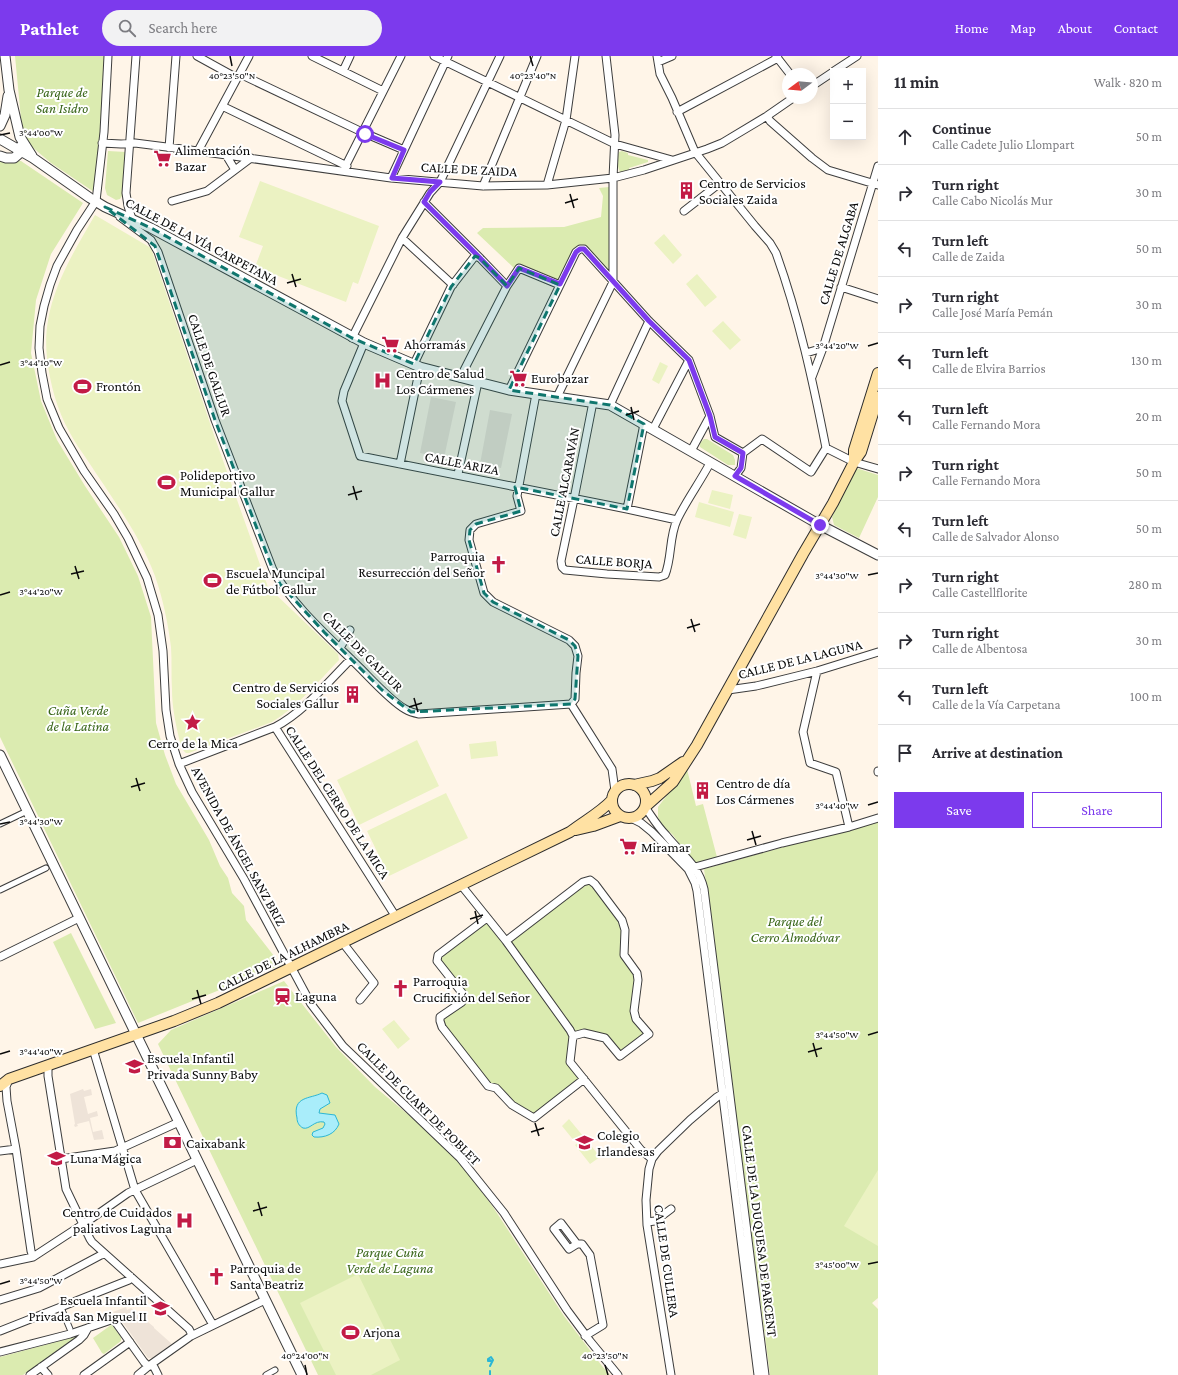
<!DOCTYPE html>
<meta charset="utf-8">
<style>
:root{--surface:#fff;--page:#f2f2f3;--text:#2b2b33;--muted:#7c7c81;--line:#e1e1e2;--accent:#7c3aed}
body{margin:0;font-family:"Crimson Pro",serif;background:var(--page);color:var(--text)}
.controls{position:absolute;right:12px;top:12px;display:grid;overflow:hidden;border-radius:0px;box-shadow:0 4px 16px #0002}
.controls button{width:36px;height:36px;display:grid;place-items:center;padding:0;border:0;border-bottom:1px solid var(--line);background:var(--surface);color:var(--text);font:20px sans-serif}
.compass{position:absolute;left:782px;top:12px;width:36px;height:36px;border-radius:50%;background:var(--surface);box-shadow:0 4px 16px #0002;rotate:254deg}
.stop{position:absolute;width:12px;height:12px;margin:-9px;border:3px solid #7c3aed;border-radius:50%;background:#fff}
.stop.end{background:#7c3aed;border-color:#fff;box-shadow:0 1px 4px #0008}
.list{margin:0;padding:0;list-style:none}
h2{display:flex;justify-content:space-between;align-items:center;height:52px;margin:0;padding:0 16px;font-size:17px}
h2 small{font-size:13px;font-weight:400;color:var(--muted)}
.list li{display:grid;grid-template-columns:26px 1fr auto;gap:12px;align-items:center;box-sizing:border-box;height:56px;padding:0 16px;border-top:1px solid var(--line)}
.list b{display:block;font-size:15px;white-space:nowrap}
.list p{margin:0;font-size:13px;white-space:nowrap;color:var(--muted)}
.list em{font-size:13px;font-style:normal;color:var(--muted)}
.actions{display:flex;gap:8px;padding:12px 16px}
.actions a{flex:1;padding:9px 0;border:1px solid var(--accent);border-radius:0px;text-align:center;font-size:14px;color:var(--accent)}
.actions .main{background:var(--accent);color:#fff}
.icon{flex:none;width:22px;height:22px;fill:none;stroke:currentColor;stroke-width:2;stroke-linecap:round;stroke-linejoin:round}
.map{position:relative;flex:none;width:878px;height:1319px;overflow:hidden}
header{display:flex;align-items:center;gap:24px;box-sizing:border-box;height:56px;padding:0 20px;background:var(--accent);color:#fff}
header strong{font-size:19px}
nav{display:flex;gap:22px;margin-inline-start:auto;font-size:14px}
.search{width:280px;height:36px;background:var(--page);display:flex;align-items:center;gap:10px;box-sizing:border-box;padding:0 14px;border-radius:22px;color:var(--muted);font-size:15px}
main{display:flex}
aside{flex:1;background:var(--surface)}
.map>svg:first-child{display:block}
.green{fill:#dbebb0}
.pitch{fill:#ebf2c2}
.plaza{fill:#eee3d8}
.water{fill:#a9edfa;stroke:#2bb6d5}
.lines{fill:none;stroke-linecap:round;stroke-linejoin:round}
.stream{stroke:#2bb6d5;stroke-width:2}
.pedestrian-casing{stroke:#3d3d3d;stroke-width:7}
.minor-casing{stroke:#3d3d3d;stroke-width:9}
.tertiary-casing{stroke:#3d3d3d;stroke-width:11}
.secondary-casing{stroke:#2c2c2c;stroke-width:12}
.pedestrian{stroke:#fff;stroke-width:5}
.minor{stroke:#fff;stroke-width:7}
.tertiary{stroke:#fff;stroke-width:9}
.secondary{stroke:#ffe1a3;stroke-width:10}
.route{stroke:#7c3aed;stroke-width:5}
.marked{fill:#0f766e;fill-opacity:0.2;stroke:#0f766e;stroke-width:3;stroke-dasharray:8 5;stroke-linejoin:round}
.ticks{fill:none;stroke:#0a0a0a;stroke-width:1.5}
.labels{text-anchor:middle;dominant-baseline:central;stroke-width:4;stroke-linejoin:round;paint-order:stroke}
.park-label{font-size:14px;font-style:italic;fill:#386518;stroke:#fff}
.poi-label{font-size:14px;fill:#0a0a0a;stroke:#fff;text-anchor:start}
.street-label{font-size:14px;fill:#0a0a0a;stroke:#fff}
.ticks-label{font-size:10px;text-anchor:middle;fill:#0a0a0a;stroke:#fff;stroke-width:4;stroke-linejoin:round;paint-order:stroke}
</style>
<header>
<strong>Pathlet</strong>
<div class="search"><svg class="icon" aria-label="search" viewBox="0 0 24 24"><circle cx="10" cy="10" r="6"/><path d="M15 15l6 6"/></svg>Search here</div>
<nav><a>Home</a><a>Map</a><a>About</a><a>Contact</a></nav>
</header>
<main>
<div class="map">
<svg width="878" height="1319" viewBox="0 0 878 1319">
<rect width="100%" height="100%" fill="#fff5e8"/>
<path class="green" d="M15,0H108L97,138L51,107L31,90L22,73Z
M108,95L126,96L123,138L120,143L116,144L107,139L105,132Z
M622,95L628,97V99L648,104V106L629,112V114L622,117L620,116C617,111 617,101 619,96Z
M0,104L21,105L83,147L51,198L36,244L31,297L41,345L57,384L85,430L119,481L138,520L151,561L156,667L165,699L176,728L209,784L220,810L228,822L232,837L244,850L246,864L281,909L138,967L0,681Z
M609,131V142H613V226L580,193L560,229L514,212L477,177L483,172L564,171L601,161L603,140L599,132Z
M704,383H707L733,399L735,404V409H728L700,391V387Z
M856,412L878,419V441L859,482L834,469L832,461Z
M687,713L696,750L703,748L718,805L696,811L673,779L662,769L658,761V751Z
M878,765V1242L872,1247L878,1253V1319H770L704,813Z
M590,824L622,864L624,899L637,917L634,955L649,978L620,1000L605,982L584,977L573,980L570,1006L584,1023L534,1062L488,1030L440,965L462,946L463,938L437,905L438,899L487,862L506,885Z
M71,877L116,967L95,973L53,886Z
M284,925L336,991L375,1031L428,1075L459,1105L493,1151L564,1260L602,1310L610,1319H318L158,988L171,974Z
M111,1269H112L121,1281V1285L104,1298L102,1297L93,1282Z
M78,1280L23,1319H0V1301Z"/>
<path class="pitch" d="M260,125L379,170L358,228L353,226L346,246L255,211L263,190L239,181Z
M95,159L151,192L215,382L268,531L338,598L339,604C318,626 298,650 272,666L189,697H186C180,693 180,685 178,678C175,664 172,649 172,634C171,620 172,605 171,591C168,567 163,543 155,520C140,479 112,442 88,405C82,396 75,387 70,377C57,354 50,328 47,302C41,248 69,204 95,159Z
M664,178L682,199L673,208L654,187Z
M697,218L717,241L705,251L686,228Z
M723,265L741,284L730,294L712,275Z
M660,306L668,310L659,328L652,324Z
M712,434L733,439L730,453L708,447Z
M699,446L734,456L730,471L695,461Z
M739,458L752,461L746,483L733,479Z
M417,684L439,730L359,769L337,724Z
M496,685L498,700L471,703L469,688Z
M446,737L468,782L389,820L367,775Z
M394,964L410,983L398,993L382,973Z
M569,1063L583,1080L575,1086L562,1070Z
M585,1082L600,1101L590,1108L575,1089Z
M878,1114V1190L844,1170Z
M358,1218L400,1304L371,1319H336L300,1247Z"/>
<path class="plaza" d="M431,341L456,346L444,402L420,397Z
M490,354L512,358L501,412L480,408Z
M83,1033L84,1035L91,1033L92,1039L84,1041L88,1058L97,1055L98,1060L90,1062L93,1076L102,1074L104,1083L94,1084L89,1065L77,1068L78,1070L75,1071L74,1069L75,1068L70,1038Z
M126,1251L127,1254L131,1252L154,1271V1272L172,1288L153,1302H148L119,1261L113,1256Z"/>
<path class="water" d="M322,1037L327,1039L330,1047L320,1053L319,1057L335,1059L339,1068C335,1078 325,1082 314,1081L312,1079L313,1076L323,1072L325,1068L324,1066C314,1064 310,1074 303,1072C299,1070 297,1066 297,1062C292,1040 310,1043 322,1037Z"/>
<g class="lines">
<path class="stream" d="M490,1304L491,1305H488V1303L491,1301L493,1304L490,1310
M490,1315V1319"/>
<defs>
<path id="pedestrian" d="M0,768L23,757
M0,834L46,812
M62,1254L70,1273
M266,1319L275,1314"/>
<path id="minor" d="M108,0L104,76L96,145L77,174L57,210L50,229L44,250L40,270L39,292L42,317L47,343L59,372L84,415L114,458L128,482L147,522L158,559L163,595L166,654L170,680L179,708L192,736L244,823L311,948L343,990L460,1102L504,1157L567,1254L590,1285L618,1319
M197,0L237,22
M312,0L383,35
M434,0L615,88L672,104
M657,0L660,18L672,42L695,96L755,170L770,187L776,197C799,261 813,326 826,392
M776,0L790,18
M658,6L672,0
M343,15L350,0
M834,15L857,0
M240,18L362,76L404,94
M812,30L833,16
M222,50L347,110
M677,56L778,2
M767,60L770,65L812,102L828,114L878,129
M102,87L121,88L135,87L198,95L391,122L483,130L547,129L613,122L644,114L707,93L722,87L767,60L793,42
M169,92L176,0
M198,95L249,0
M226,99L235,114
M344,113L401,0
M391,122L448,0
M547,129L566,64L575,0
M483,130L537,0
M172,145L207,135L251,102
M424,146L480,202L507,230
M684,155L720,127
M120,161L151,184L158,196L215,364L273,514C292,549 331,583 360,612C372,624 391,645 405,653C410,656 414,657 419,658L571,648L612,713L615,735
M132,163L128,150L126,137L136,0
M402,182L453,229
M841,231L878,243
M352,282L402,182L430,137L440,126L500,0
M364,287L344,335L342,345L360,400L627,453L677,464
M806,297L823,292
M414,308L451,231L475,200L480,202
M812,321L823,292L878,110
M460,322L507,230L519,212L560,229
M509,334L576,196L580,193H584L649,265L689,304L710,360L715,381L743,397
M536,338L517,440L521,455L476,468L470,474L469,484L484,537L493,546L569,584L575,590L578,600L576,617L575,643L571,648
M557,341L613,226V122L615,79L606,0
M593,346L574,443L561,505L562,511L565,514L607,518L659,521L665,519C672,502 669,481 677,464C686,445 700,426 710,407
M610,349L649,265
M653,373L689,304
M826,392L854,406L878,413
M691,395L710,360
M400,408L420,311
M458,418L478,326
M735,420L741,412L743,397L762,383L811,416L826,392
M627,453L644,368
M340,592L350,574
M351,603C328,626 304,656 275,671L396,861
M817,615L803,676L810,707L836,716L849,771
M728,634L756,630L817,615L878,596
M179,708L275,671
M878,715V716
M645,751C652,761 658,771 666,779C681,798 698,808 704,833L765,1319
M631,762L641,767L652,776L688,813L695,827L697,835L758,1319
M695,811L782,787L849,771L878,762
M461,829L506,885L583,826L590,824L595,828L622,864L625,874L624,899L637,917L638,924L634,955L636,963L649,978L620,1000L605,982L584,977L573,980
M487,862L438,899L437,905L463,938L462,946L440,961V965L442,971L488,1030L496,1032L512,1049L534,1062L584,1023
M506,885L570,974L573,980L570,1006L641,1094L652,1103
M343,887L374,927L360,944
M0,901L79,862
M93,993L135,1134L213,1269
M48,1009V1020L66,1133L90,1183L92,1186L189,1273L191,1277V1280
M9,1023L6,1031L7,1045L16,1093L31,1195L33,1201
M0,1095L16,1093
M61,1103L115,1095L179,1066
M647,1166L655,1165L671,1153
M577,1188L569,1193L554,1173L561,1167L577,1188H582L590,1199L603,1269L585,1280
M0,1208L33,1201L88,1165L128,1137L197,1104
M0,1244L39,1232L101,1199L105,1198
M0,1275L129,1224L130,1220
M0,1296L70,1278L111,1264H114L144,1306L146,1308L154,1311L158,1319
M41,1311L48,1319
M30,1319L79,1284L84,1279L88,1272
M84,1319L130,1286
M138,1319L150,1309L191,1280L265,1244
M671,1319L647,1169L646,1144L649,1113L652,1103L658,1095L690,1064L717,1041L725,1036"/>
<path id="tertiary" d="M5,0L9,34L20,81L32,100
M0,70L5,59L8,40
M0,83L33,102L90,142L105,151L151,172L364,287L420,311L478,326L509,334L610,349L820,469L878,499
M0,100L6,102H14L22,95L21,90
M0,699L302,1319"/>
<path id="secondary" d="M854,406V394L878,317
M612 745a17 17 0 1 1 34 0a17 17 0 1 1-34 0Z
M634,729L652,725L660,722L683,706
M645,751L673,726L697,689L803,498L833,447L854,406L861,396L878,341
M576,774L593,770L620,760
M0,1030L9,1023L174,965L218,947L570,776C584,765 600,757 612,744"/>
</defs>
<use href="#pedestrian" class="pedestrian-casing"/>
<use href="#minor" class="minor-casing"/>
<use href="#tertiary" class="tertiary-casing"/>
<use href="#secondary" class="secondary-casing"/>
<use href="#pedestrian" class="pedestrian"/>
<use href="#minor" class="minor"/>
<use href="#tertiary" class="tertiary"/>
<use href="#secondary" class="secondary"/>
</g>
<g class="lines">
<path class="route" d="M365,78L404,94L392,122L440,126L430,136L424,146L480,202L507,230L519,212L560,228L576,196L580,193H584L649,265L689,304L710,360L715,381L743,397L741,412L735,420L820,469"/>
</g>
<path class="marked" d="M105,151L151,172L352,282L414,308L451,231L475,200L480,202L507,230L519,212L560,229L509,334L610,349L644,368L627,453L515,431L521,455L476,468L470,474L469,484L484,537L493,546L569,584L575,590L578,600L575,643L571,648L411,656L382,634L324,576L280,528L273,514L215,364L155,190Z"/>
<path class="ticks" d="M230,0L232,10M530,0L533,10M0,79L10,77M570,138L574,152M565,147L578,143M292,218L296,231M287,227L301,223M868,290L878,287M0,309L10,306M631,351L634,364M626,359L639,355M353,430L357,444M348,439L362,435M75,510L79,523M71,518L84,515M868,519L878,517M0,539L10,536M691,563L695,576M687,572L700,568M414,642L418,656M409,651L422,647M136,722L140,735M131,731L145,727M868,749L878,746M0,768L10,766M752,775L756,789M747,784L761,780M475,855L478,868M470,863L483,859M197,934L201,948M192,943L206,939M868,979L878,976M813,987L817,1001M808,996L822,992M0,998L10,995M535,1067L539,1080M531,1076L544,1072M258,1146L262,1160M253,1155L267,1151M868,1208L878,1206M0,1228L10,1225M305,1309L307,1319M605,1309L608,1319"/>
<defs>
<symbol id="supermarket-bare" viewBox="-9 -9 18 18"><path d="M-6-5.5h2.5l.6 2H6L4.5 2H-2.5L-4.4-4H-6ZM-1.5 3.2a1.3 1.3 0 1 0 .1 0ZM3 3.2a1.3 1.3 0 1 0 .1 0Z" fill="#c21b46" stroke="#fff" stroke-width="2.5" paint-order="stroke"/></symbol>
<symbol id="building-bare" viewBox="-9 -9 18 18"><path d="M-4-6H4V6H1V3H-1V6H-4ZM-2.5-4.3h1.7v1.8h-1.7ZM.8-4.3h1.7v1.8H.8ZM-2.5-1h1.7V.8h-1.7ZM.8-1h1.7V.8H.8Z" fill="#c21b46" stroke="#fff" stroke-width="2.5" paint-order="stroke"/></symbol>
<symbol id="hospital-bare" viewBox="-9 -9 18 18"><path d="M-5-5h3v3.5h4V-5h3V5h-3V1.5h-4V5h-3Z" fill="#c21b46" stroke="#fff" stroke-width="2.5" paint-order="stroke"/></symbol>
<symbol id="stadium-bare" viewBox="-9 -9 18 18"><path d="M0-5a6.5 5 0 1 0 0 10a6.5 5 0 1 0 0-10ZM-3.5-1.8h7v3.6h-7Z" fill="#c21b46" stroke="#fff" stroke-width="2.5" paint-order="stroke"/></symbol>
<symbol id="church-bare" viewBox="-9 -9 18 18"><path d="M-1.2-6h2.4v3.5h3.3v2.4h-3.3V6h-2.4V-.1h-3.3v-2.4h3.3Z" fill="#c21b46" stroke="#fff" stroke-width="2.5" paint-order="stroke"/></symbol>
<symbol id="sight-bare" viewBox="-9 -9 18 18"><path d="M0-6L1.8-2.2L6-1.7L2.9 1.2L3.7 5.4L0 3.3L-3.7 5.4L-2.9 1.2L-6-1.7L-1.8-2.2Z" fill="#c21b46" stroke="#fff" stroke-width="2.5" paint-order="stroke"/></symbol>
<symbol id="station-bare" viewBox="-9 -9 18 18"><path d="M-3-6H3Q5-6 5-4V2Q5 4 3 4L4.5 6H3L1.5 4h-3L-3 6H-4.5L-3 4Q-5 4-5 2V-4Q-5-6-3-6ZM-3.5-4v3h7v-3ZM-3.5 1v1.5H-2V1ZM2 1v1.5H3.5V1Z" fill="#c21b46" stroke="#fff" stroke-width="2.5" paint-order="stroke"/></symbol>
<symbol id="school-bare" viewBox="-9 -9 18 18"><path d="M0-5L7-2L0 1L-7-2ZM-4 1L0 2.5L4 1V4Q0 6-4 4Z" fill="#c21b46" stroke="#fff" stroke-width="2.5" paint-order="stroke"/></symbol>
<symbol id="bank-bare" viewBox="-9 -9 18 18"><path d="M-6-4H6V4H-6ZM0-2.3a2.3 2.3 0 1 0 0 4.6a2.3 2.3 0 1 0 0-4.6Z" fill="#c21b46" stroke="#fff" stroke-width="2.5" paint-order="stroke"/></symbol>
</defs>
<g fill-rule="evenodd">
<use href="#supermarket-bare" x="150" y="90" width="25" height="25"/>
<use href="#building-bare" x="674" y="122" width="25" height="25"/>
<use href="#supermarket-bare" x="378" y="276" width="25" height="25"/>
<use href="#supermarket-bare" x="506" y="310" width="25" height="25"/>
<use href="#hospital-bare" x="370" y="312" width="25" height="25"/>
<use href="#stadium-bare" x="70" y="318" width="25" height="25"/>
<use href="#stadium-bare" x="154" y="414" width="25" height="25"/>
<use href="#church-bare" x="486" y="496" width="25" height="25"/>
<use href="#stadium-bare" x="200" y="512" width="25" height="25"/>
<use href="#building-bare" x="340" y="626" width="25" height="25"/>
<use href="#sight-bare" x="180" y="654" width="25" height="25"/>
<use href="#building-bare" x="690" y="722" width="25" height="25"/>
<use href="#supermarket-bare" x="616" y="778" width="25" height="25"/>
<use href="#church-bare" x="388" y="920" width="25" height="25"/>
<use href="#station-bare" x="270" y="928" width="25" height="25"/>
<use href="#school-bare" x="122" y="998" width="25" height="25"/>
<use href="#bank-bare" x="160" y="1074" width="25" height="25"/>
<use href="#school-bare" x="572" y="1074" width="25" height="25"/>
<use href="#school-bare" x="44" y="1090" width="25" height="25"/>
<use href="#hospital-bare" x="172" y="1152" width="25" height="25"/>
<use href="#church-bare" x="204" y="1208" width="25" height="25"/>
<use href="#school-bare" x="148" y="1240" width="25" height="25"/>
<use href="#stadium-bare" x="338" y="1264" width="25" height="25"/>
</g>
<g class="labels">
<g class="park-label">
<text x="62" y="36">Parque de<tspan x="62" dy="16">San Isidro</tspan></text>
<text x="78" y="654">Cuña Verde<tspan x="78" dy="16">de la Latina</tspan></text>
<text x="795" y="865">Parque del<tspan x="795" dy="16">Cerro Almodóvar</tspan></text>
<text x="390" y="1196">Parque Cuña<tspan x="390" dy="16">Verde de Laguna</tspan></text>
</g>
<g class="poi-label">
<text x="175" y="94">Alimentación<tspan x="175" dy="16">Bazar</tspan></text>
<text x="699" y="127">Centro de Servicios<tspan x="699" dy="16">Sociales Zaida</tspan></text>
<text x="404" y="288">Ahorramás</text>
<text x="396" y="317">Centro de Salud<tspan x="396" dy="16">Los Cármenes</tspan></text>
<text x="531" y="322">Eurobazar</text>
<text x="96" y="330">Frontón</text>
<text x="180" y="419">Polideportivo<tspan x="180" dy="16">Municipal Gallur</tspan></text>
<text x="485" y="500" text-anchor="end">Parroquia<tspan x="485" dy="16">Resurrección del Señor</tspan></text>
<text x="226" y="517">Escuela Muncipal<tspan x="226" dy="16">de Fútbol Gallur</tspan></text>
<text x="339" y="631" text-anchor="end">Centro de Servicios<tspan x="339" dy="16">Sociales Gallur</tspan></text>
<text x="193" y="687" text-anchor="middle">Cerro de la Mica</text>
<text x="716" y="727">Centro de día<tspan x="716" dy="16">Los Cármenes</tspan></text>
<text x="641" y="791">Miramar</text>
<text x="413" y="925">Parroquia<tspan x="413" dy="16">Crucifixión del Señor</tspan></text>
<text x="295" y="940">Laguna</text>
<text x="147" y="1002">Escuela Infantil<tspan x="147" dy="16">Privada Sunny Baby</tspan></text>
<text x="597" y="1079">Colegio<tspan x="597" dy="16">Irlandesas</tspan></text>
<text x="186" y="1087">Caixabank</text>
<text x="70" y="1102">Luna Mágica</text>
<text x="172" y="1156" text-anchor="end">Centro de Cuidados<tspan x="172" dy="16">paliativos Laguna</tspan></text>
<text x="230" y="1212">Parroquia de<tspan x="230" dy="16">Santa Beatriz</tspan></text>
<text x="147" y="1244" text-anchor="end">Escuela Infantil<tspan x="147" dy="16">Privada San Miguel II</tspan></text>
<text x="363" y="1276">Arjona</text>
</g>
<g class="street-label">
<text transform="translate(469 113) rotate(3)">CALLE DE ZAIDA</text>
<text transform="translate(202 185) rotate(28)">CALLE DE LA VÍA CARPETANA</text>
<text transform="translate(838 197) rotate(-73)">CALLE DE ALGABA</text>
<text transform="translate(210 309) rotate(71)">CALLE DE GALLUR</text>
<text transform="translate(462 407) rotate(11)">CALLE ARIZA</text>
<text transform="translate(564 426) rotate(-79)">CALLE ALCARAVÁN</text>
<text transform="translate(614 505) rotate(4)">CALLE BORJA</text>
<text transform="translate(363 595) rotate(45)">CALLE DE GALLUR</text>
<text transform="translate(800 603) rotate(-14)">CALLE DE LA LAGUNA</text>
<text transform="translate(338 746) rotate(57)">CALLE DEL CERRO DE LA MICA</text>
<text transform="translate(239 790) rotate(61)">AVENIDA DE ÁNGEL SANZ BRIZ</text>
<text transform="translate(283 900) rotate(-26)">CALLE DE LA ALHAMBRA</text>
<text transform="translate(419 1047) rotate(45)">CALLE DE CUART DE POBLET</text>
<text transform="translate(760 1175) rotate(83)">CALLE DE LA DUQUESA DE PARCENT</text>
<text transform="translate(667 1205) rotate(82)">CALLE DE CULLERA</text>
</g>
</g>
<g class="ticks-label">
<text x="232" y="23">40°23'50"N</text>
<text x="533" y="23">40°23'40"N</text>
<text x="41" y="80">3°44'00"W</text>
<text x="837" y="293">3°44'20"W</text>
<text x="41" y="310">3°44'10"W</text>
<text x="837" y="523">3°44'30"W</text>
<text x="41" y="539">3°44'20"W</text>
<text x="837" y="753">3°44'40"W</text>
<text x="41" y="769">3°44'30"W</text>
<text x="837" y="982">3°44'50"W</text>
<text x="41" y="999">3°44'40"W</text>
<text x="837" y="1212">3°45'00"W</text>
<text x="41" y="1228">3°44'50"W</text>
<text x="305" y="1303">40°24'00"N</text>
<text x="605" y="1303">40°23'50"N</text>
</g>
</svg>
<div class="controls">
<button>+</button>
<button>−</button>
</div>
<svg class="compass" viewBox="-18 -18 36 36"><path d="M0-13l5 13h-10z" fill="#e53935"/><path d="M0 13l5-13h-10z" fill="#7c7c81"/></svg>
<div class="stop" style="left:365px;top:78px"></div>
<div class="stop end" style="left:820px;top:469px"></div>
</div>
<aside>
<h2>11 min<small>Walk · 820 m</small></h2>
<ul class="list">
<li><svg class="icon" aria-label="ahead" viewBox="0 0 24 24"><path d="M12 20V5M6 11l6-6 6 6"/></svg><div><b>Continue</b><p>Calle Cadete Julio Llompart</p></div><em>50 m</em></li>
<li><svg class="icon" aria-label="right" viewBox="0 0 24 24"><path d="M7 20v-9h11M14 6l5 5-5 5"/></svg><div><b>Turn right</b><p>Calle Cabo Nicolás Mur</p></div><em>30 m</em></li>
<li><svg class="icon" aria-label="left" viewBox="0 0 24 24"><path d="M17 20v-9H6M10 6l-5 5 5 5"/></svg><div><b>Turn left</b><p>Calle de Zaida</p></div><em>50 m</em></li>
<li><svg class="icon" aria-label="right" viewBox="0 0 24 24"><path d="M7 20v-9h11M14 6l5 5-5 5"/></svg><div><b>Turn right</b><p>Calle José María Pemán</p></div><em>30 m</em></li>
<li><svg class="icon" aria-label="left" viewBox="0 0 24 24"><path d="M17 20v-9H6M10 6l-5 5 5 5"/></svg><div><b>Turn left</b><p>Calle de Elvira Barrios</p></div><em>130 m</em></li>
<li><svg class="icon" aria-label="left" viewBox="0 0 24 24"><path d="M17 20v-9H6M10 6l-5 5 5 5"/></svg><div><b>Turn left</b><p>Calle Fernando Mora</p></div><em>20 m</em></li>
<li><svg class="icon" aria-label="right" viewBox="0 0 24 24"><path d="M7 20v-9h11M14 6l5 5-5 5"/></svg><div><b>Turn right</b><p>Calle Fernando Mora</p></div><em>50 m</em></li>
<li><svg class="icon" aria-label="left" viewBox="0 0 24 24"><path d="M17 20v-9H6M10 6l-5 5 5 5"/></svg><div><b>Turn left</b><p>Calle de Salvador Alonso</p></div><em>50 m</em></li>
<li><svg class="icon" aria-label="right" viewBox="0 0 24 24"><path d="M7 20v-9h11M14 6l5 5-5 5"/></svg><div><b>Turn right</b><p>Calle Castellflorite</p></div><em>280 m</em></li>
<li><svg class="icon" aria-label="right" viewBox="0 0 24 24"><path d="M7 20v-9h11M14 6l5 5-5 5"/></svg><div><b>Turn right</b><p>Calle de Albentosa</p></div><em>30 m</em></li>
<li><svg class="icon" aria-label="left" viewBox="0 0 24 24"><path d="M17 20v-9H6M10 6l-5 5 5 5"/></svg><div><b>Turn left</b><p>Calle de la Vía Carpetana</p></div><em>100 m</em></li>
<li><svg class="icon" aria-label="arrive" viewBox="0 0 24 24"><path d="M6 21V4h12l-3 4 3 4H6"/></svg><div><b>Arrive at destination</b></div></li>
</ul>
<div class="actions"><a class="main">Save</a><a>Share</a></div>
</aside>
</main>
